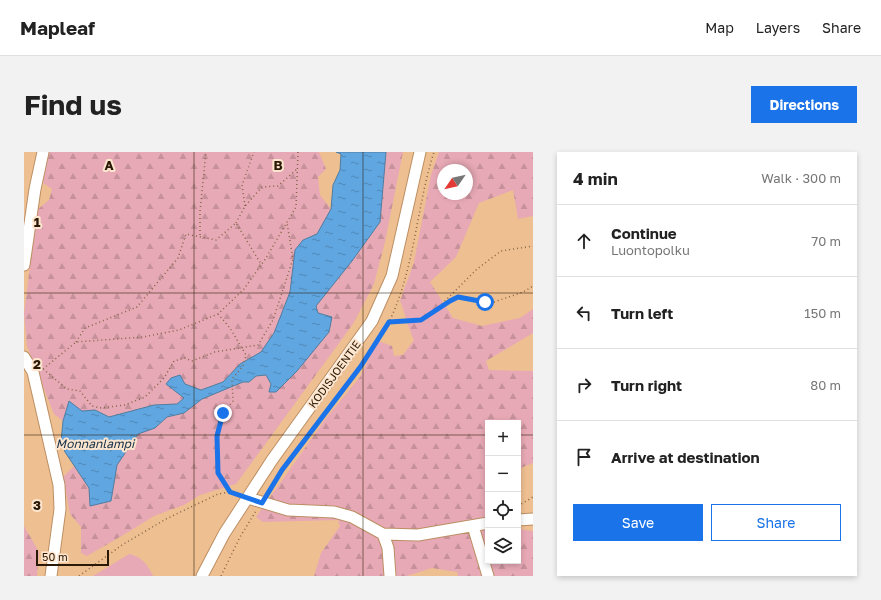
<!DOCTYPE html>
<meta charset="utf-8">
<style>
:root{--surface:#fff;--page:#f2f2f2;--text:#222;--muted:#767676;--line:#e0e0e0;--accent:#1a73e8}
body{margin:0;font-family:"Golos Text",sans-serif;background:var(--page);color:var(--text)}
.controls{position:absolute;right:12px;bottom:12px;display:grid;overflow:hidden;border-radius:0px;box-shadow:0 2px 6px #0003}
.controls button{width:36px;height:36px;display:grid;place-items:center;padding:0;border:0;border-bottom:1px solid var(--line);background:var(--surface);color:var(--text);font:20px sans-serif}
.compass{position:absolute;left:413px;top:12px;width:36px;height:36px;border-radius:50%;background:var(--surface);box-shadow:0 2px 6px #0003;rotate:236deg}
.scale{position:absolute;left:12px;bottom:10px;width:73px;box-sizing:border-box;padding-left:4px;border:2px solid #291906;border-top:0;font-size:11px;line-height:14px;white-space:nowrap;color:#291906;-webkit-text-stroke:3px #fde5ce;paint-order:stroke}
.stop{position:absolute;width:12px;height:12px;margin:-9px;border:3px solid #1a73e8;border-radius:50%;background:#fff}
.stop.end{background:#1a73e8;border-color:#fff;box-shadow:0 1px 4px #0008}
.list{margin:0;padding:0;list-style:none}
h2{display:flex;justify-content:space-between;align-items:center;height:52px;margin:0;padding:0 16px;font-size:17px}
h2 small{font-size:13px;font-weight:400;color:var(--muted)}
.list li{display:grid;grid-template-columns:26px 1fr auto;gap:12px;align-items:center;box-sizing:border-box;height:72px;padding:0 16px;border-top:1px solid var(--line)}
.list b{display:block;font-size:15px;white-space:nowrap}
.list p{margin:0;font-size:13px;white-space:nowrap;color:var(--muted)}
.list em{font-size:13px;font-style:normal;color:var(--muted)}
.actions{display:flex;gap:8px;padding:12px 16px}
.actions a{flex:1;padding:9px 0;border:1px solid var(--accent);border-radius:0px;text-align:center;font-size:14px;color:var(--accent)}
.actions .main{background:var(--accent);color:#fff}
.icon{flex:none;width:22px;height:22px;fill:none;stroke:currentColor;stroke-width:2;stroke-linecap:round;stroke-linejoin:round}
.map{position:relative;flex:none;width:509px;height:424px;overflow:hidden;border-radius:0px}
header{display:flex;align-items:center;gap:24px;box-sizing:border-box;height:56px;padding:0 20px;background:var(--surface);border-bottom:1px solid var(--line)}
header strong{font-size:19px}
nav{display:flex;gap:22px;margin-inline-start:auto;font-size:14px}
.intro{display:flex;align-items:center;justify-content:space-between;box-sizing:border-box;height:96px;padding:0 24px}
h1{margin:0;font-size:28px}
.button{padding:10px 18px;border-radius:0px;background:var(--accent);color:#fff;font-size:14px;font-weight:700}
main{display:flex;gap:24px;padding:0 24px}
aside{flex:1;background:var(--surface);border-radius:0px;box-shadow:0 2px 6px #0003}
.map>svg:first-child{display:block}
.grass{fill:#e7a9b5}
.forest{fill:url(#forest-firs);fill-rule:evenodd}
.water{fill:url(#water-ripples);stroke:#507ca0}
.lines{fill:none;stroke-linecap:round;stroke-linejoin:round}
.minor-casing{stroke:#bc8f63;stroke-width:13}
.path{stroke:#846546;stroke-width:1.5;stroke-dasharray:1 3;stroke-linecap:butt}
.minor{stroke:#fff;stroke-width:11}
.route{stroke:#1a73e8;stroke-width:5}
.grid{fill:none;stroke:#291906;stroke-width:1;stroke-opacity:0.55}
.labels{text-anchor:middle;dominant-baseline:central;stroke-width:4;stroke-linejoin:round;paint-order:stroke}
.street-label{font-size:11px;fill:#291906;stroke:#fde5ce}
.water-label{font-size:12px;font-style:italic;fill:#102e47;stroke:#fde5ce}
.grid-label{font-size:13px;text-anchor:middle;font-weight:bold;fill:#291906;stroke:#fde5ce;stroke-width:4;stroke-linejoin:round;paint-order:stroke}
</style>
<header>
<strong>Mapleaf</strong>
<nav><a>Map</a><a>Layers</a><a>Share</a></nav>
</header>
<div class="intro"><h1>Find us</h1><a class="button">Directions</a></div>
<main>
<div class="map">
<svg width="509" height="424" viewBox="0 0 509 424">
<defs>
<pattern id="forest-firs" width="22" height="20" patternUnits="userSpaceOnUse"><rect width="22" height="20" fill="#e7a9b5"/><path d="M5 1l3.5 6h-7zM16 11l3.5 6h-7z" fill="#c6919a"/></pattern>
<pattern id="water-ripples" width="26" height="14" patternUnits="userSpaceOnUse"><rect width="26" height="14" fill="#60a7e2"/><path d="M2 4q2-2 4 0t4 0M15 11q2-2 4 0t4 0" fill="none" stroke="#4f87b5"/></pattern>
</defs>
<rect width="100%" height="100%" fill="#eebf91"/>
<path class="grass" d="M105,402C118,405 123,412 129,424H69Z"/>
<path class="forest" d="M24,0H295L302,17L294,25L296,43L307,57L293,82L279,88L269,120L266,140L250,181L237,200L216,212L199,230L176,238L161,232L154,240L160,246L153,252L130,253L85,265L71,258L58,259L45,249L39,269L30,262L3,194L0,162L13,58L25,48L28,37L19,31Z
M362,0H379L361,90L350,132L329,172L212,332L176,343L160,353L130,364L101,382L63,404L57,401V375L46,362L39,325L50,314L65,336L66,353L87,349L93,313L114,281L131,276L143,265L160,261L178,247L219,230H225L232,224L242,223L247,232L245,239L252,240L273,219L294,161L292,154L328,109L356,70Z
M415,0H509V64L494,67L489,38L455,51L432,105L406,130L429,166L458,174L496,166L509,157V181L462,209L465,218L509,219V311L494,317V271H464V409H494V377L509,379V424H434L433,420L408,416L383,424H290L297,401L316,374L314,368L239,370L232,365L303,265L336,225L354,189L368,194L370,204L379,203L390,188C385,179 379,154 376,149L390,110L407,23ZM419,18H443V42H419Z
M0,374L15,400L13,424H0Z"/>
<path class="water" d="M312,0H362L356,70L328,109L292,154L294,161L308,165L305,180L273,219L252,240H245L247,232L242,223L232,224L225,230H219L178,247L160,261L143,265L131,276L114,282L93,313L87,349L66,354L65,336L41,300L37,290L39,269L45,249L58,259L71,258L85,265L130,253L153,252L160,246L142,232L147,226L156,223L161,232L177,238L199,230L216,212L237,200L250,181L266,140L271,98L279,88L293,82L307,57L309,33L316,18L317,2Z"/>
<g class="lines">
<defs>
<path id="minor" d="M0,113L11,37L19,0
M0,205L9,220L35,333L36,357L27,424
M224,346L264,358L310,360L328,365L359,382L394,383L464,371
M494,368L509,367
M449,374L464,424
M359,382L364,396L366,424
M178,424L200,382L248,308L348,169L368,124L396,0"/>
</defs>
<use href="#minor" class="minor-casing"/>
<path class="path" d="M221,54L218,33L230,0
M212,71L221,54L238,35L254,34L273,17
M176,83V59L182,0
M415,155L453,117L477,99L509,94
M194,162L206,176L222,203L219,214L208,227L209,249L199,261L193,284L194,321L206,340
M365,170L397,168L426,149L435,145L461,150H470L499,140L509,134
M52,190L61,176L113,155L154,106L162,82L192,88L212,71L237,112
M19,217L52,190L119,185L155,178L194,162L220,137L242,106L272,55L274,0
M19,217L43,237L56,239L68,254L76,256L101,253L121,245L140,226L150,209L161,206L168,209L191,200L234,193L249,168L269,107L263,71
M244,341C258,318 274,295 291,273C317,240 346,208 365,170C391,117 392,56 410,0
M494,354L509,345
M55,424L98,393L142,367L194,342L206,340L212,342
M197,424L216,385L232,359"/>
<use href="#minor" class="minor"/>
</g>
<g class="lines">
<path class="route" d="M199,261L193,284L194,321L206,340L238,351L258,318L337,214L365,170L397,168L426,149L434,145L461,150"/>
</g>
<path class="grid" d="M170,0V424M339,0V424M0,141H509M0,283H464M494,283H509"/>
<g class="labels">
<g class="street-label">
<text transform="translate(310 222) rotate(-54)">KODISJOENTIE</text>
</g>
<g class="water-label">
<text x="71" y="291">Monnanlampi</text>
</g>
</g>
<g class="grid-label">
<text x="85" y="18">A</text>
<text x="254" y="18">B</text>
<text x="13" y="75">1</text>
<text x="13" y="217">2</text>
<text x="13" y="358">3</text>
</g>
</svg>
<div class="controls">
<button>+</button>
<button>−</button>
<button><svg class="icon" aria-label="locate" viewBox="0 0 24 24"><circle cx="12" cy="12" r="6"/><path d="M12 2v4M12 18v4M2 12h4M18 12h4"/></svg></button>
<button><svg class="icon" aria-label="layers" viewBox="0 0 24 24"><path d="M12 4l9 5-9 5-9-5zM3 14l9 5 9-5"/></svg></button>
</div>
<svg class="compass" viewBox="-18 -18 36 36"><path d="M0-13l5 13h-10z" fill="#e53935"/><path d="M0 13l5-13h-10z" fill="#767676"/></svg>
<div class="scale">50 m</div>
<div class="stop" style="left:461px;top:150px"></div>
<div class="stop end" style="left:199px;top:261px"></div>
</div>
<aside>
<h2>4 min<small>Walk · 300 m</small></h2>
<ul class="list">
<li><svg class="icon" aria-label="ahead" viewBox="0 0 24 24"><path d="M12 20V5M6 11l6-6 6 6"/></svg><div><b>Continue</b><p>Luontopolku</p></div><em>70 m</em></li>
<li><svg class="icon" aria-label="left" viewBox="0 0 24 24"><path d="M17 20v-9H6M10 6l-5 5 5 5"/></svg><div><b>Turn left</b></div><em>150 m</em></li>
<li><svg class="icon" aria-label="right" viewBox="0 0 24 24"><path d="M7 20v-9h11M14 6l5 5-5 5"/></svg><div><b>Turn right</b></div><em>80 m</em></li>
<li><svg class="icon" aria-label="arrive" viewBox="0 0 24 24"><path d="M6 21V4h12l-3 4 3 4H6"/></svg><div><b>Arrive at destination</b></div></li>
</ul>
<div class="actions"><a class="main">Save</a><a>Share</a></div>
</aside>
</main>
